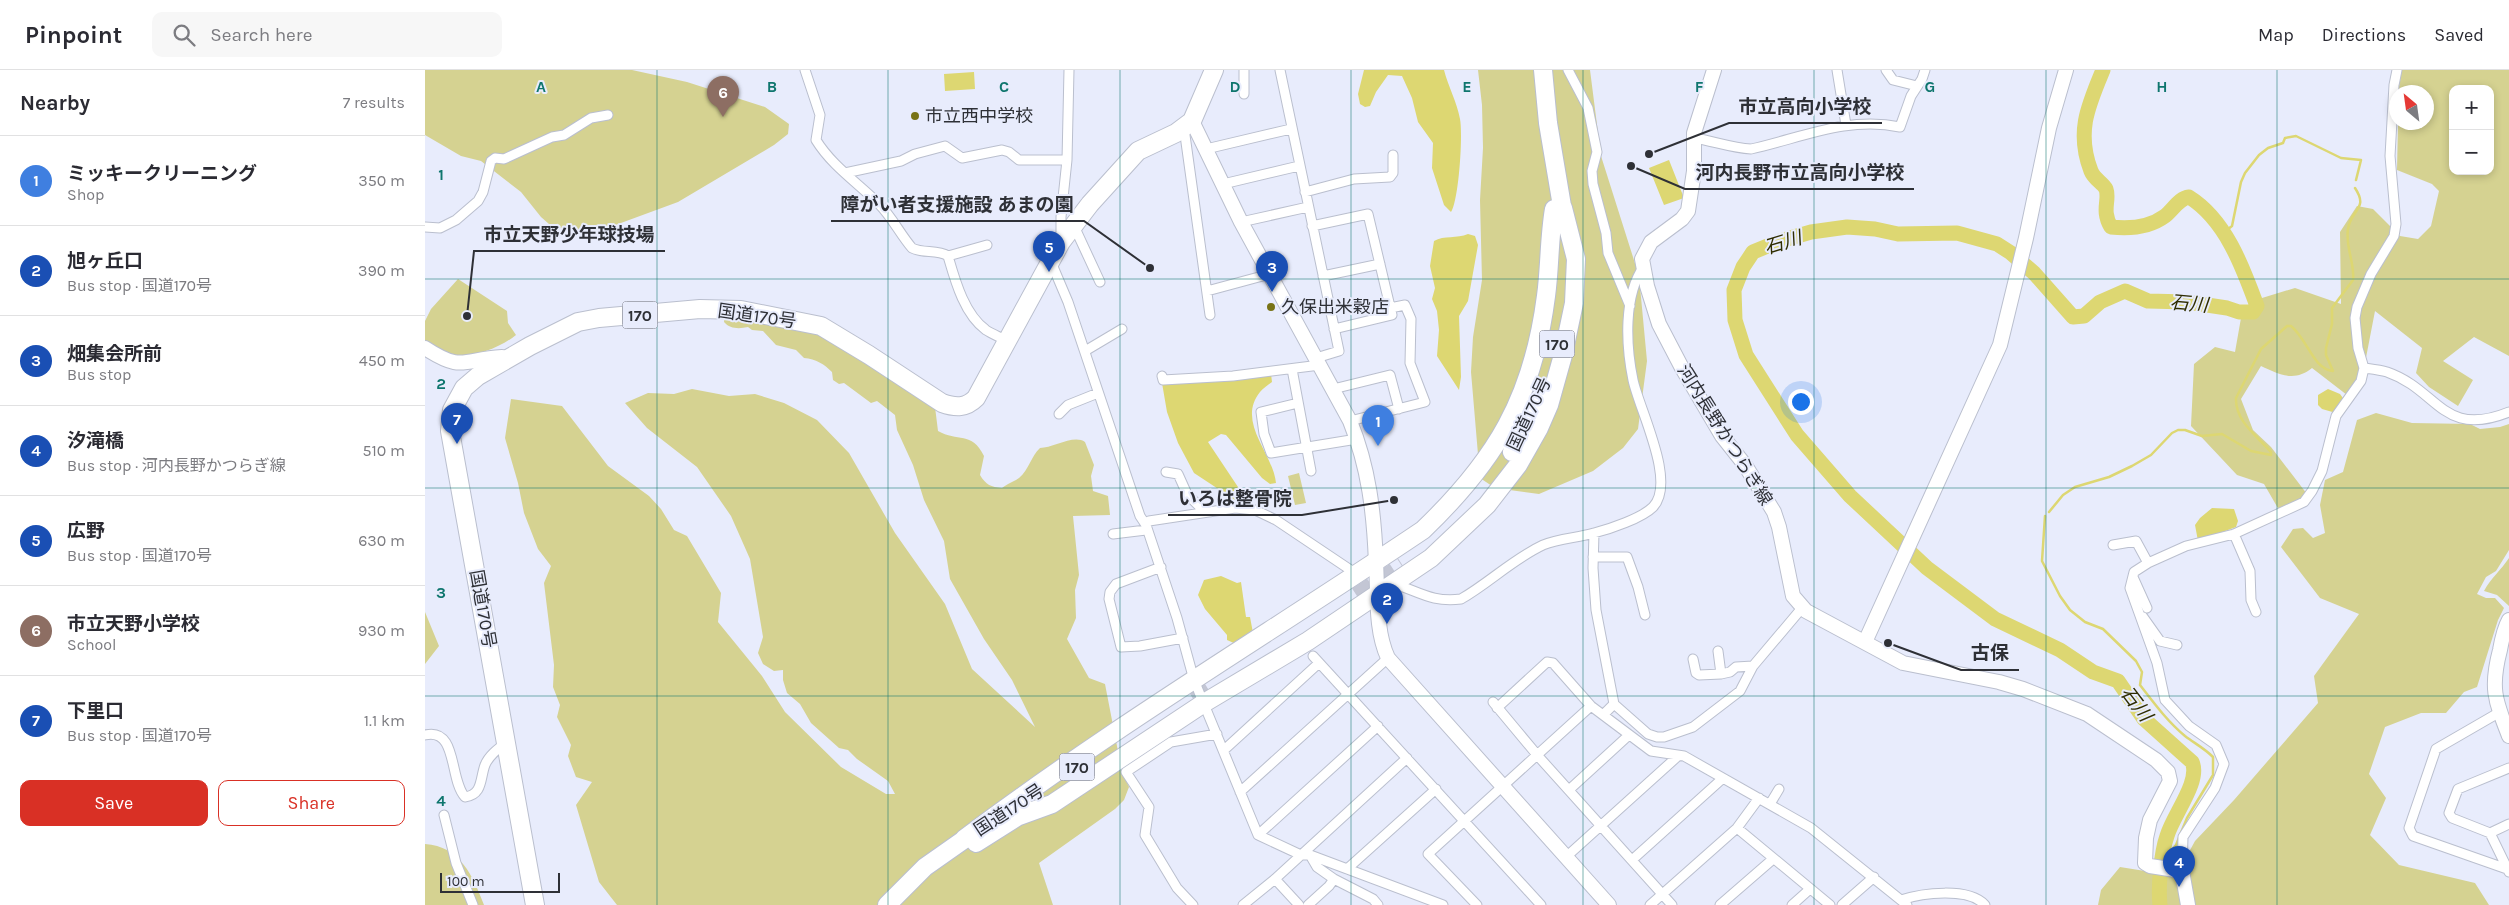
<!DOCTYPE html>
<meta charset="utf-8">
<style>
:root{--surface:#fff;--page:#f7f7f7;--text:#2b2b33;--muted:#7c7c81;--line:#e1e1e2;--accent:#d93025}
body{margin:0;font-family:Karla,"Noto Sans JP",sans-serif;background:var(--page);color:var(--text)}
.controls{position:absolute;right:15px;top:15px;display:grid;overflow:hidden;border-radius:10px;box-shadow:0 2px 8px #0003}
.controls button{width:45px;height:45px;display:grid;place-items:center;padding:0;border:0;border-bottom:1px solid var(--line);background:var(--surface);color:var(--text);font:25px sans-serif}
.compass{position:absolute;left:1964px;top:15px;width:45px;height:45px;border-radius:50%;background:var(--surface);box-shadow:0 2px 8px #0003;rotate:331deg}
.scale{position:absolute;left:15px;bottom:12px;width:120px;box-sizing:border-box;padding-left:5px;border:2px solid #2e3036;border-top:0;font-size:14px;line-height:18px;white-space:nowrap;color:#2e3036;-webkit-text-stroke:4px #e8ecfc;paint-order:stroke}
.you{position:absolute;left:1375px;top:331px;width:18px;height:18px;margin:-12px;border:4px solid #fff;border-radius:50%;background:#1a73e8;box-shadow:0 0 0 8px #1a73e833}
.badge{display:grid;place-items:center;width:32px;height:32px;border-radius:50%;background:var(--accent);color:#fff;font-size:16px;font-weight:700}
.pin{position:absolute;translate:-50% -41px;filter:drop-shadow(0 1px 2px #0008)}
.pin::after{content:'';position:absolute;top:26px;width:18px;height:15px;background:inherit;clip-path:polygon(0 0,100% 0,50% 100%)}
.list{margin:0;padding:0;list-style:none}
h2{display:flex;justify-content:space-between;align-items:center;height:65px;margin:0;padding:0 20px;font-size:21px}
h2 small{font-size:16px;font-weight:400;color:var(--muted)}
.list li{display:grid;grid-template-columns:32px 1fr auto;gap:15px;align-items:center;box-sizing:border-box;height:90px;padding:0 20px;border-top:1px solid var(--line)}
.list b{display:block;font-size:19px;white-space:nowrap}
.list p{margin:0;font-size:16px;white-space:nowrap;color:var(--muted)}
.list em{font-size:16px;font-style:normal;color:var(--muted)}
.actions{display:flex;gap:10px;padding:15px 20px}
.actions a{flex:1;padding:11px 0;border:1px solid var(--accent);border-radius:10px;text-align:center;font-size:18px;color:var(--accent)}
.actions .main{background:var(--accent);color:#fff}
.icon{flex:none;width:28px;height:28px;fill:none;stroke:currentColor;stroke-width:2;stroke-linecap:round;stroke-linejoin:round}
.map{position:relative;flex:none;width:2084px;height:835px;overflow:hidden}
header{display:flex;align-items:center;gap:30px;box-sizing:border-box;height:70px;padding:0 25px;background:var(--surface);border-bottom:1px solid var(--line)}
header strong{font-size:24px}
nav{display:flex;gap:28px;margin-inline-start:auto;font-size:18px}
.search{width:350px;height:45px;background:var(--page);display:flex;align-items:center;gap:12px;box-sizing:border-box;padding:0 18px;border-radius:10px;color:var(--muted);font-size:19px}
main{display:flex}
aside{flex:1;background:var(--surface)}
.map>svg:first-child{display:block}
.green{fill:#d5d291;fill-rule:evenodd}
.water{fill:#ddd772}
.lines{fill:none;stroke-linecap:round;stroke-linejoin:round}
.stream{stroke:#ddd772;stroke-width:2.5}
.river{stroke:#ddd772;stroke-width:15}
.highway-tunnel{stroke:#c3c6d4;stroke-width:18;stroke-dasharray:18 9;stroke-linecap:butt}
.street-casing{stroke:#babfce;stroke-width:11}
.secondary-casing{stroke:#babfce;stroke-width:16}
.highway-casing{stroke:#babfce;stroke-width:20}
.street{stroke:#fff;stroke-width:9}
.secondary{stroke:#fff;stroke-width:14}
.highway{stroke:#fff;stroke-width:18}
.grid{fill:none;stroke:#0f766e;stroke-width:1;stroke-opacity:0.55}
.poi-dot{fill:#787316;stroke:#e8ecfc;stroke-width:2}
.labels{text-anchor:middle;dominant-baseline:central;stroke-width:4;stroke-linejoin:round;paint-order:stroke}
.shield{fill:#e8ecfc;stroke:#666871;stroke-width:1}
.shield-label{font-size:16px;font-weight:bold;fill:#2e3036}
.poi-label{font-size:18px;fill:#2e3036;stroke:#e8ecfc;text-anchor:start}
.street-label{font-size:18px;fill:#2e3036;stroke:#e8ecfc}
.water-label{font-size:19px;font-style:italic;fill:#2f2d00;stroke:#e8ecfc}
.grid-label{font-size:16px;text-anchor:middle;font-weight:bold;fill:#0f766e;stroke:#e8ecfc;stroke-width:4;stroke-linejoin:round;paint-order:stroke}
.leader{fill:none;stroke:#2e3036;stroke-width:2}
.callout-dot{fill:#2e3036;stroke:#e8ecfc;stroke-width:2}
.callout-label{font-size:19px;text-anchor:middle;font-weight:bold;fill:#2e3036;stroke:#e8ecfc;stroke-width:4;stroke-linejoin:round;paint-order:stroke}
</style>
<header>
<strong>Pinpoint</strong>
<div class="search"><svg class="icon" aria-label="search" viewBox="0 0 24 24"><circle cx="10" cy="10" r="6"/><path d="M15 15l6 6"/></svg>Search here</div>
<nav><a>Map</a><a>Directions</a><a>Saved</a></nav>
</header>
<main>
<aside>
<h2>Nearby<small>7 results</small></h2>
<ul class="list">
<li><span class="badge" style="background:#3f7fe0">1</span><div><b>ミッキークリーニング</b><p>Shop</p></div><em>350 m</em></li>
<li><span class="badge" style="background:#1a4fb4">2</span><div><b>旭ヶ丘口</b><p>Bus stop · 国道170号</p></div><em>390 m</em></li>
<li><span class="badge" style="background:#1a4fb4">3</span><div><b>畑集会所前</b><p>Bus stop</p></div><em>450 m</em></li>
<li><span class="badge" style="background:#1a4fb4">4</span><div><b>汐滝橋</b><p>Bus stop · 河内長野かつらぎ線</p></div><em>510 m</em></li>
<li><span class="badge" style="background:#1a4fb4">5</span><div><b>広野</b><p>Bus stop · 国道170号</p></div><em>630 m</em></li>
<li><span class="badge" style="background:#8d6e63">6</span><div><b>市立天野小学校</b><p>School</p></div><em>930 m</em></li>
<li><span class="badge" style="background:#1a4fb4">7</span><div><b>下里口</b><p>Bus stop · 国道170号</p></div><em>1.1 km</em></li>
</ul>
<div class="actions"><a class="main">Save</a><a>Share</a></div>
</aside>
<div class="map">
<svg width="2084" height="835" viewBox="0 0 2084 835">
<rect width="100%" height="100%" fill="#e8ecfc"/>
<path class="green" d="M0,0H207L262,12L340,37L364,54L363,64L349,75L253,132L166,164H156L124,154L116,147L96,122L56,91L36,86L0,65Z
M1053,0H1165L1176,86L1214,206L1222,291L1213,359L1198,378L1168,401L1114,424L1070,418L1055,408L1046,302L1048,267L1057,210L1055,130L1058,78L1057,35Z
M1977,0H2084V286L2049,267L2018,291L2048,310L2033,336L2004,317L1991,303L1997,278L1950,241L1939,298L1922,325L1887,298C1870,312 1855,305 1836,296L1816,329L1828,360L1846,377L1882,424L1876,431L1854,440L1839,414L1812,405L1766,356L1769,294L1790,277L1810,282L1816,248L1837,228L1870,218L1916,234L1915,162L1932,136L1948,139L1975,166L1993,169L2006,156L2014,121L2007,114L1972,100L1973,53L2002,52V22H1973ZM2028,19H2065V101H2028Z
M33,209L82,241L83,253L91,265C71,281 37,292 13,282C9,281 4,276 0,274V251L6,239Z
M300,244L391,260L510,337L513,361C532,372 547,361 559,386L555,405C561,415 566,417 577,418C583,413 588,412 594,408C604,400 606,386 615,378C628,378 649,364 660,372L669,395L666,406L668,421L683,426L685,445L648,446L654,505L650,520L651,548L642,569L664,608L680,614L697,702L704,717L699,730L690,739L614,793L628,835H192L174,812L151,735L167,712L151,707L143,686L146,675L132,647L135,635L128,617L129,595L119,513L126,496L113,479L99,443L93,413L80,368L86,329L137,336L183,396L224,426L236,439L249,460L262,466L296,523L293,552L337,606L360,642L416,697L461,724H470L463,711L432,689L423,680L414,678L386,653L375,634L362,623L358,610V600L349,601L338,594L333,583L338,567L325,489L306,446L272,397L222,358L200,333L223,323L249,324L267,319L304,326L330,324L359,333L392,350L424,383L470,463L520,534L547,599L610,657L587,610L559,569L525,509L519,471L499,430L488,395L472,360L470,345L452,331L446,333L419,313L414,314L408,310L407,302C399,294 391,289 379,288L371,280L351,275L338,261L327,260L323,257C314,259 305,259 299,252Z
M1951,343L1987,353L2045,354L2055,359L2075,357L2084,354V480L2071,501L2061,507L2052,524L2061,528H2070L2079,538L2073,550L2052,617L2039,622L2021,643H1996L1960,657L1944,704L1961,728L1945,765L1974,795L2050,813L2064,835H1673L1676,820L1695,797L1751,806L1770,771L1809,730L1893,633L1889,606L1934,544L1895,528L1856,477L1868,459L1878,458L1888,468L1900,463L1895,435L1900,410L1918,402L1932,350Z
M874,403L881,433L870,435L863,406Z
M2084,488V536L2072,525L2059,521C2066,508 2076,500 2084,488Z
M0,542L14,576L0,594Z
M0,774C35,776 48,806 59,835H0Z"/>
<path class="water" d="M939,0H1019C1023,16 1032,32 1035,49C1038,64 1034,130 1026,142L1019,135L1007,98L1008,73L993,52L987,28L977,6L963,5L951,22L945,36L940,37L935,34L933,24Z
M549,2L550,19L520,21L519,4Z
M1244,90L1259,128L1239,135L1224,98Z
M1043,164L1050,166L1053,175L1043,231L1034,246L1036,307L1034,320L1012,286L1014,260L1012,241L1007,229L1010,218L1005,196L1009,171C1019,165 1032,169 1043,164Z
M846,304L847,312C843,315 838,318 835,322C811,352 848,383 851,413L845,414L837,408L801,365L796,364L783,372L813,417L815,425L810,430L769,403L753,373L742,342L737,313L803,310Z
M1903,319L1915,324L1920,331L1911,343L1897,339L1893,335V325Z
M1787,438L1809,439L1813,451L1811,457L1773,471L1770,455L1775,448Z
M796,506L812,513L816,512L821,547H825L828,563L811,574L802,570V565L780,539L773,525L779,510Z"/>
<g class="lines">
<path class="stream" d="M1798,163L1807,156L1816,112L1820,103L1834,85L1843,78L1858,73L1860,68L1871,66L1916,88L1936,90L1931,110
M1624,442L1638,425L1650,417L1684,407L1707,396L1726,385L1747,363L1753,360H1760L1777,366L1797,364L1826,381L1846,385V382C1832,366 1810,351 1811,328L1836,279L1862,256H1866C1883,270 1888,299 1908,301L1901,285V278L1907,254V238L1928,210C1930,193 1920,177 1923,159C1926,139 1944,139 1930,118
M1620,446L1617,491L1635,526L1645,540L1660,552L1678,559L1711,591L1717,602L1715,615C1729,633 1742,651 1760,666C1769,673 1779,678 1788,687V705L1762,748L1751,775L1738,790"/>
<path class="river" d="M1678,0C1663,36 1651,62 1666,101C1669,109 1678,113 1681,119C1685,130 1676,140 1686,157C1704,159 1725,157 1740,146C1748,140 1754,128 1764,127C1801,150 1818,198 1832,236L1828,242H1814L1802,238L1762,232L1723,231L1700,221L1675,232L1659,246L1648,247L1609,203L1586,183L1572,174L1532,163L1473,164L1450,159L1422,157L1386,162L1355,171L1328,182L1318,197L1309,220L1310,250L1321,285L1372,365L1425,426L1502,498L1570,549L1635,580L1668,602L1693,611L1719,649L1767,692C1776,711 1748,745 1742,766C1736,783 1733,817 1735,835"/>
<path class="highway-tunnel" d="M932,526L978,496
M765,624L784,612"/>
<defs>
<path id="street" d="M380,0L395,45L391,70C407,96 433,113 454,134C467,147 475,164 487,178C498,184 512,179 523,186C530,210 539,244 561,260C567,264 575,267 582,271
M855,0L914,281L891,288
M1143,0L1163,38L1172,82L1167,101L1168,114L1181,163L1183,183L1205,236
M1412,0L1421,55
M1461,0L1468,10L1492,16
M819,24V0
M759,58L785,245
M1269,68C1288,71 1307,78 1326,79C1376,68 1422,46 1475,57L1486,26L1497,9L1500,0
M781,79L866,59
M420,103L476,91L490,84L520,76L537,88L577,80L584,82L594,90H642
M798,114L874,96
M880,122L929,109L965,107L968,103V85
M816,152L883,137
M649,156L675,212
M887,156L943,144L967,245L909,259
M0,157L15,158L31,150L53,131L58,122L66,91L70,88L79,89L127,67L139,65L166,48L183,45
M636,169V147L642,90L644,0
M523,186L562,175
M626,192L643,232L715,446L721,455
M898,206L955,194
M782,221L845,204
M660,281L697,259
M1939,298C1946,299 1955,300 1962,302C2014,320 2017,369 2084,342
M867,299L886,401
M737,306L738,310L808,306L895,295
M908,319L965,305L974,339
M873,333L836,342L839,364L846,383L932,369
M634,344L643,335L673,323
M925,351L1000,332L985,293L986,249L980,235L965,238
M741,402L753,404L762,424L774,436L777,443
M1169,463L1168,498L1171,540L1189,634L1179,644
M688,464L721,460
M1809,464L1825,501L1826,530L1831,542
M1688,475L1711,471L1723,493
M1168,487H1202L1213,517L1220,545
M736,497L691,514L685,522L684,529L696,577L715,576L758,568
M933,505L851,450L830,440L810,438L724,451L721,455L752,548L769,610L833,765L876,785H885L1018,835
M1708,507L1722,538
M967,513C993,521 1007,533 1036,529C1064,513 1088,489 1118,475C1134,468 1153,468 1169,463C1185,459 1217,448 1228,437C1252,412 1214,339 1208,310C1201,276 1198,226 1219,196
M1718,547L1735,571L1752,575
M1293,581L1296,604
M888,586L1116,835
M1268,589L1271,603L1274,605L1296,604L1305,602L1311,597L1328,596
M1068,632L1113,686L1247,835
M1189,634L1223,664L1232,667H1239L1268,657L1315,621L1328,596L1377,538
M1072,638L1122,592L1128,593L1166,636L1226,681L1259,686L1386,758L1482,835
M2075,642L2011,679L1984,758L1988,766L2082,799
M0,665C33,657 24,710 40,727C58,725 55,708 60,695C64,685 74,678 82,672
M799,680L894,593
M1145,719L1204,665
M815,722L963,588
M1345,734L1354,719
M19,745L31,793L48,835
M1312,758L1405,835
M2065,763L2084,754
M833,765L953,656
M1141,787L1253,686
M1207,790L1297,709
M922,799L1011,719
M1757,801L1758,767L1790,718L1799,694L1791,675L1764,656L1740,630L1732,593L1705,518L1709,502L1723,493L1761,476L1809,464L1879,432L1887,421L1897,401L1911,346L1936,311L1939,298L1933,278L1930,248L1932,237L1946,204L1969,166L1971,154L1965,86L1969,15L1972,0
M2084,802L2065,763L2027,748L2024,743L2033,719L2084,698
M850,809L874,835
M909,809L948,829L953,835
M1476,830C1497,823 1543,817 1560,835
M768,835L752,818L720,765L724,737L701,702L746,672L792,664
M818,835L850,809L982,688
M883,835L904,816L909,809L892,797L885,785
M1052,835L1003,784L1166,636
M1225,835L1312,758L1334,728
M1295,835L1348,789
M1367,835L1385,819
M1417,835L1449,807"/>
<path id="secondary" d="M1289,0L1269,63V101L1263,141L1257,149L1226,172L1217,189L1222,216L1234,254L1257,298L1297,366L1320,395L1349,442L1354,457L1368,526L1381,541L1478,593L1574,612L1598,619L1662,644L1731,690L1743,702L1745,711L1725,750L1721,768L1720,793L1725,796L1757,801L1763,835
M767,51L816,152L925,351C944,398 949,443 951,493C953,524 950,560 963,588L1184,835
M0,278C38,303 38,289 77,287L81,290
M2084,550C2079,559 2077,569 2075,580C2065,618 2070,630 2084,666
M1440,572L1575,275L1601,168L1624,58L1641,0"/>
<path id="highway" d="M1118,0L1123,53L1139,148
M1087,382L1115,328
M594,746L627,734L779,633L883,571L1006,488L1062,435L1093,395L1114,358L1124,335L1138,285L1149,233L1151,189L1138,138
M539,769C686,658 845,563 998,460C1071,390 1108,328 1121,226C1125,197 1124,168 1129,139
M551,773L603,740
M110,835L25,361L27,340L39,318L53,306L105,276L153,252L174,248L275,239L316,240L396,256L444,285L517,333C531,338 541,338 551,328L636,172L665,134L713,81L751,63L767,51L789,0
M462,835L500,797L547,764"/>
</defs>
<use href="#street" class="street-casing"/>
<use href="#secondary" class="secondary-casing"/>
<use href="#highway" class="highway-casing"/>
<use href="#street" class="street"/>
<use href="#secondary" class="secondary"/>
<use href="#highway" class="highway"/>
</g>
<path class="grid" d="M232,0V835M463,0V835M695,0V835M926,0V835M1158,0V835M1389,0V835M1621,0V835M1852,0V835M0,209H2084M0,418H2084M0,626H2084"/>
<g class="poi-dot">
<circle cx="490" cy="46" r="5"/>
<circle cx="846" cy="237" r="5"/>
</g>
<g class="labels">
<g class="shield">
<rect x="197.5" y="231.5" width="35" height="27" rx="4"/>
<rect x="1114.5" y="260.5" width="35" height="27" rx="4"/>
<rect x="634.5" y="683.5" width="35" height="27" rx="4"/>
</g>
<g class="shield-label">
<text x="215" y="245">170</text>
<text x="1132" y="274">170</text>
<text x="652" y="697">170</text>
</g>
<g class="poi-label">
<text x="500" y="46">市立西中学校</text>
<text x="856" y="237">久保出米穀店</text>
</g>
<g class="street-label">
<text transform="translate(332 246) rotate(8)">国道170号</text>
<text transform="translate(1104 344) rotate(-65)">国道170号</text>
<text transform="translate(1300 365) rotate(58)">河内長野かつらぎ線</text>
<text transform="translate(58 539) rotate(80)">国道170号</text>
<text transform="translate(584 740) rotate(-33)">国道170号</text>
</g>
<g class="water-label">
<text transform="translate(1358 173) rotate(-17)">石川</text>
<text transform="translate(1764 234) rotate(5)">石川</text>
<text transform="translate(1711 634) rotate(53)">石川</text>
</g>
</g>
<g class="grid-label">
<text x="116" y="22">A</text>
<text x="347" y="22">B</text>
<text x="579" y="22">C</text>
<text x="810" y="22">D</text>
<text x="1042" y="22">E</text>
<text x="1274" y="22">F</text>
<text x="1505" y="22">G</text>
<text x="1737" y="22">H</text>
<text x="16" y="110">1</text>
<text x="16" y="319">2</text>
<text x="16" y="528">3</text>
<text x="16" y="736">4</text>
</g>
<path class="leader" d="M1224 84L1304 53H1457M1206 96L1260 119H1489M725 198L659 151H406M42 246L49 181H240M969 430L877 445H743M1463 573L1536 600H1594"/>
<g class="callout-dot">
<circle cx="1224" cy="84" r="5"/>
<circle cx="1206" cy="96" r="5"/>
<circle cx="725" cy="198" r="5"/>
<circle cx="42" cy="246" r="5"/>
<circle cx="969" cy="430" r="5"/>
<circle cx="1463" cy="573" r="5"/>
</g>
<g class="callout-label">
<text x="1380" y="43">市立高向小学校</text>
<text x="1375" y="109">河内長野市立高向小学校</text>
<text x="532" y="141">障がい者支援施設 あまの園</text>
<text x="144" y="171">市立天野少年球技場</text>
<text x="810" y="435">いろは整骨院</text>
<text x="1565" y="589">古保</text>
</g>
</svg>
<div class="controls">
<button>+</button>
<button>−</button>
</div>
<svg class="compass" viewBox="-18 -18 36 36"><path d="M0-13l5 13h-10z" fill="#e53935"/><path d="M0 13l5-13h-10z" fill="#7c7c81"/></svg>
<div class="scale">100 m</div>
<div class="you"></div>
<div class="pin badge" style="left:953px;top:376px;background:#3f7fe0">1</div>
<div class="pin badge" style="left:962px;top:554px;background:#1a4fb4">2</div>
<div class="pin badge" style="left:847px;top:222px;background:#1a4fb4">3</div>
<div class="pin badge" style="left:1754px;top:817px;background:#1a4fb4">4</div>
<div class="pin badge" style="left:624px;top:202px;background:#1a4fb4">5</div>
<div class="pin badge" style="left:298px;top:47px;background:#8d6e63">6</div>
<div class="pin badge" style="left:32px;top:374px;background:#1a4fb4">7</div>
</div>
</main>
